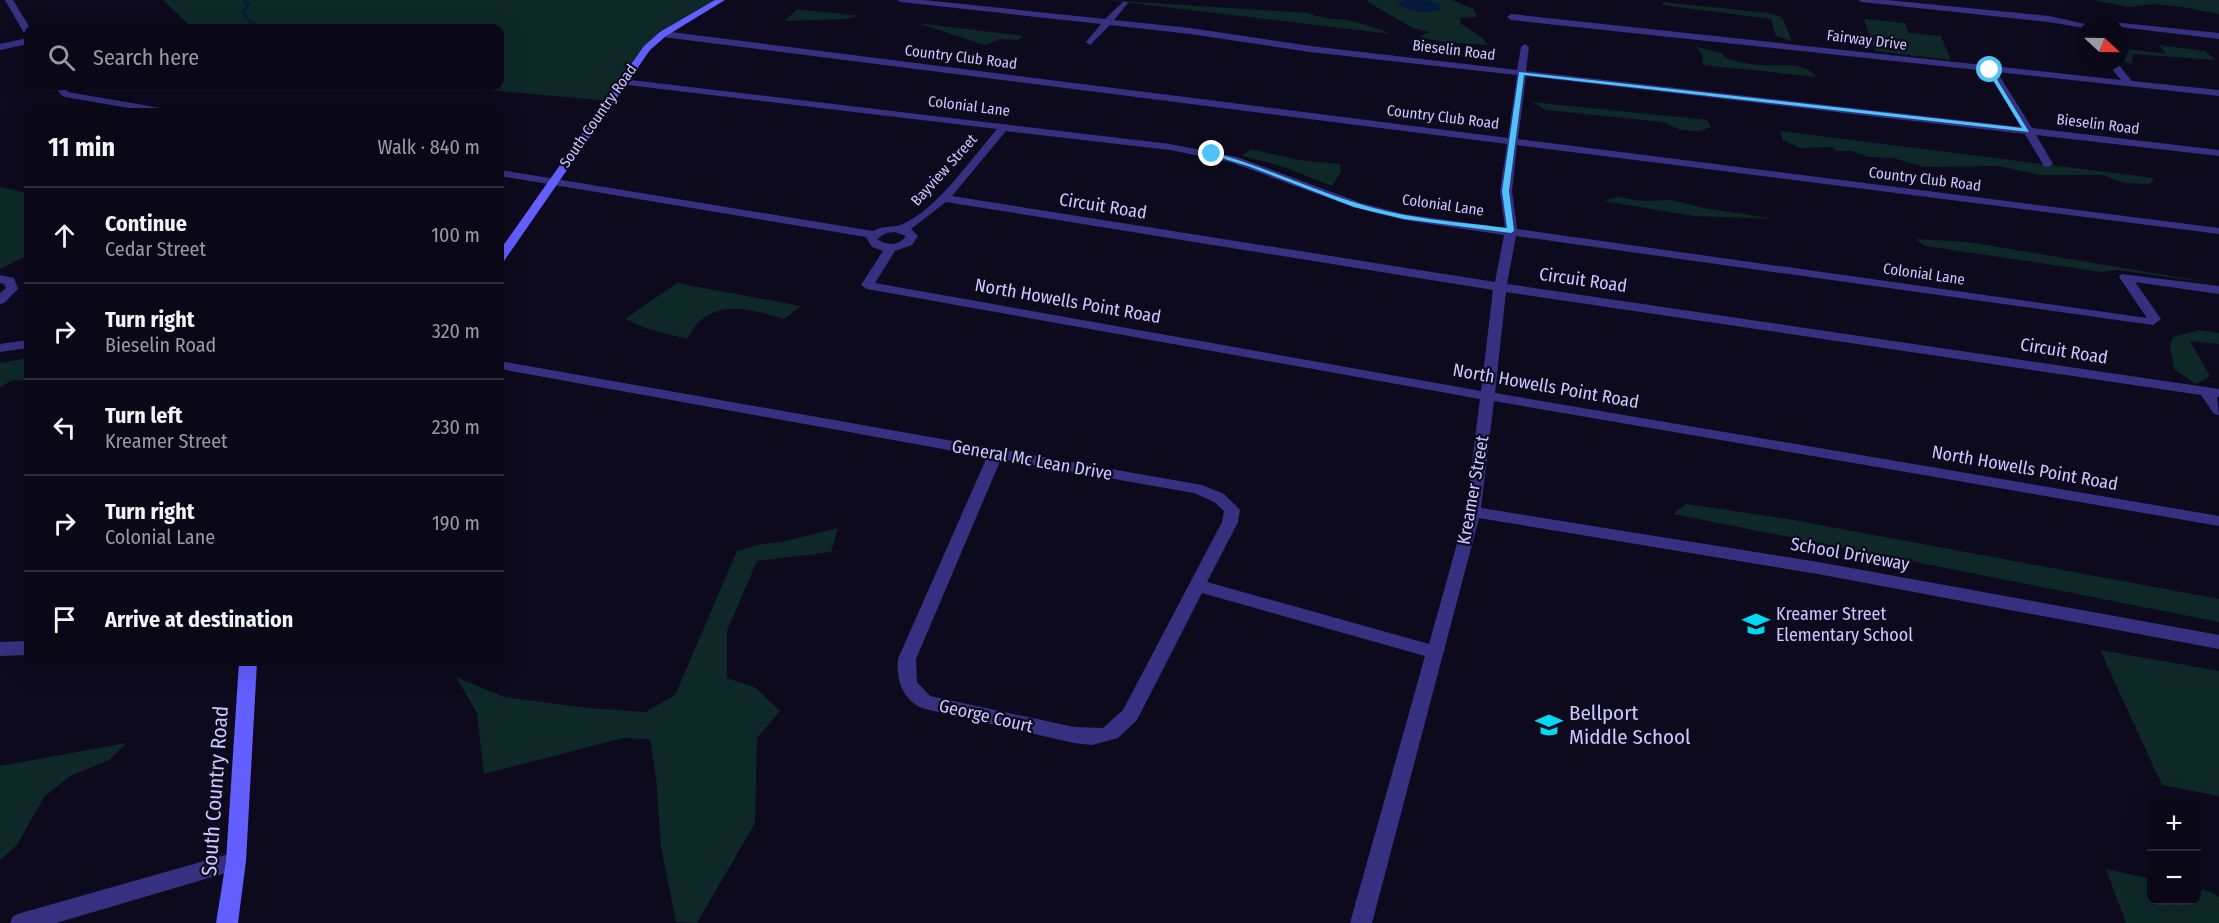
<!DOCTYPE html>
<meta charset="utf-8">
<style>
:root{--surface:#0a0816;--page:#181623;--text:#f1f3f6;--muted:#999aa1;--line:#2a2935}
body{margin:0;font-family:"Fira Sans Condensed",sans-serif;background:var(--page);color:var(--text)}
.controls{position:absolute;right:18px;bottom:18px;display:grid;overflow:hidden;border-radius:12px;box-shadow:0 6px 24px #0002}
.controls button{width:54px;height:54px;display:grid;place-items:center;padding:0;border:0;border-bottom:2px solid var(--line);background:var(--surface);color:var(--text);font:30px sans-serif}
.compass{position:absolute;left:2075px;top:18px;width:54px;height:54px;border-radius:50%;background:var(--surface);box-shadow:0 6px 24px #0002;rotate:112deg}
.stop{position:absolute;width:18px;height:18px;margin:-14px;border:4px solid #4fc3f7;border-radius:50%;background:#fff}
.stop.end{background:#4fc3f7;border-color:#fff;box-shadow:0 2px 6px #0008}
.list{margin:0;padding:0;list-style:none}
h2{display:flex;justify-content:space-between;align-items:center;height:78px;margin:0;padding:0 24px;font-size:26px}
h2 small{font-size:20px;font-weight:400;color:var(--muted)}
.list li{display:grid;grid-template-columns:39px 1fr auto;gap:18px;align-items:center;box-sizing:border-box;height:96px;padding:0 24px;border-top:2px solid var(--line)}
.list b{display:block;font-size:22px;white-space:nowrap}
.list p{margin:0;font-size:20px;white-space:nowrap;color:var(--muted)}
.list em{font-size:20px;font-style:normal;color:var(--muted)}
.icon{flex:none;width:33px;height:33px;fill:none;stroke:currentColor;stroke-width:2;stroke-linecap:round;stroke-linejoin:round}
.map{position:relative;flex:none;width:2219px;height:923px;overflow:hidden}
.search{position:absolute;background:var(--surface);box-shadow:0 6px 24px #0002;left:24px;top:24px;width:480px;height:66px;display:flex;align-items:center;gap:15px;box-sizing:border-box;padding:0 21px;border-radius:12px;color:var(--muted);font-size:22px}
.panel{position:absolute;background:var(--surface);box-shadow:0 6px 24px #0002;left:24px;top:108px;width:480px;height:558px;border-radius:12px}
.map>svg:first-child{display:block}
.green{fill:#0d2827}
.water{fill:#05193c}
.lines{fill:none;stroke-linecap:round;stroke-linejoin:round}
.stream{stroke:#05193c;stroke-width:3}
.minor{fill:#353180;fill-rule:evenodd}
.secondary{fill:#625eff;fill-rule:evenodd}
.route{fill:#4fc3f7}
.labels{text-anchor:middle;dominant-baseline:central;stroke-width:4.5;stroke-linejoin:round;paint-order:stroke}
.far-street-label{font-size:15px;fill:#cdc7ff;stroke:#0e0a1e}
.street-label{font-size:18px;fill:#cdc7ff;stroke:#0e0a1e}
.poi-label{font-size:18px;fill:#cdc7ff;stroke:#0e0a1e;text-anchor:start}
.near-poi-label{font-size:21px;fill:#cdc7ff;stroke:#0e0a1e;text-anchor:start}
.near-street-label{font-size:21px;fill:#cdc7ff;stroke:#0e0a1e}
</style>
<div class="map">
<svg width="2219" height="923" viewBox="0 0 2219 923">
<rect width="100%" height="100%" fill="#0e0a1e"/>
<path class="green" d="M163,0H721L663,34L610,101L445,86H500V28H192Z
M1106,0L1308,13C1321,19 1331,18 1345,20C1361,22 1376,28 1391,34Z
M1369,0H1452L1474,9L1477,17L1460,18L1461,24L1481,37L1488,45L1444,42L1419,37L1429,32L1413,28L1366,1Z
M2093,0H2219V14L2182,7L2153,4L2129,7Z
M1663,2L1769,13L1782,17L1792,41L1776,36L1771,19L1663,5Z
M797,9L859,16L844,19L785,21Z
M1864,19L1905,23L1909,33L1941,36L1951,60L1875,51Z
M917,23L1024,36L1016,40L1000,39L985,45Z
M2159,45L2205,51L2216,60L2133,54L2132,64L2120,60V48L2166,54Z
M1696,47L1721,53L1726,58C1736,61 1747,64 1758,65C1779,67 1802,60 1817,77L1703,65L1702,54Z
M1532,102L1707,120L1711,127L1699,131L1681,130L1662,122L1546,110Z
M1780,131L2154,178L2150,184L2125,183L2102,175H2040L1999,166L1924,167L1893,158L1868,157L1852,151H1836L1832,147L1800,148L1783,140Z
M1251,149L1298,160L1340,164L1341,172L1332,186L1284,167L1242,156Z
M0,187L28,193V255L0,269Z
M1617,197L1643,201L1672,200L1703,208L1775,219L1694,216L1604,201Z
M1916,239L1968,242L2219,284L2117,270L2101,272L1925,246Z
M677,283L801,306L784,319C757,311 725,300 701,320C695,324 691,333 687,339L648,329L625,319Z
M2200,330L2219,333V344L2190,341L2210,376L2196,384L2174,369L2170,346L2173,337Z
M28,358V381L13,380L0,387V363Z
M1686,504L1788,519L2219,599V622L1673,514Z
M838,528L831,552L757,561L727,631V678L756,688L780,711L757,738L755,823L697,923L676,922L661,847L656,777L650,739L623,738L484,774L477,713L456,677L504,697L588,708L646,712L675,695L737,551L761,544L782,542Z
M2100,650L2219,671V796L2162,785Z
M127,743L109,760L70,776L44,797L17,845L0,860V766Z
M2106,869L2151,879L2152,900H2196L2197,889L2211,892L2219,897V923H2126Z"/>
<path class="water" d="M1407,0H1428L1440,4L1441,9C1427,16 1412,11 1398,5L1400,2Z"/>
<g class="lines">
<path class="stream" d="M244,0L249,4L243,13L251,23L262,28"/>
<path class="minor" d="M5,0H13L30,28L28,36L24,33Z
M897,0H924L1105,19L1124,1L1128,3L1114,20L1190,28L1310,46L1517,70L1521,47L1525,44L1529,47L1526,71L2021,127L1987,71L1511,20L1507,17L1511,14L2121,80L2107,63H2117L2132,81L2219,90V96L1997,72L2032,128L2219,150V156L2036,135L2053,164L2048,167L2044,166L2025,134L1526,76L1518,139L2219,228V234L1517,145L1512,191L1517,229L2147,318L2119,277L2121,274L2219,286V294L2135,282L2161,319L2153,325L1516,236L1507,284L2219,389V397H2217L2219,415L2214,414L2201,395L1506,292L1495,393L2219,516V526L1494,401L1481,508L1818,562L2219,635V649L1818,574L1479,518L1372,923H1350L1425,656L1202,593L1137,720L1118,738L1092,745L1074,743L925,709C903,702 896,680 898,659L987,457L500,369V361L1202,485L1224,494L1240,510L1238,522L1207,582L1429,644L1460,533L1468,493L1480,399L867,289L861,285L883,251L872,247L866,237L500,176V170L873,231C883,225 894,228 903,224C937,209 972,158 997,129L619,84L617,82L622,79L1170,144L1237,157L1361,203L1404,214L1505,228L1500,191L1507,144L663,37L659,34L663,31L1508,138L1517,75L1310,52L1190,34L1110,25L1090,45L1086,42L1101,24L901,2ZM1006,131L1170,150L1230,162L1353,207L1404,220L1504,235L1495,282L952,196ZM946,202L1493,290L1481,391L875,283L895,251L912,245L918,236L911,229ZM895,232L906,236C899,246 887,246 877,239L886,233ZM1001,459L1194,493L1214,502L1224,511L1222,522L1123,710L1103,728L1074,727L930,696L917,682L916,659Z
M1858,0H1887L2049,16L2094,26L2122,23L2219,33V39L2120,27L2084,28L2049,22L1862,2Z
M28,38V44L0,50V44Z
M55,86H64L68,92L166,109L171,112H152L65,97L62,96Z
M0,275L14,278L18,289L4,303L0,304V293L6,288L4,284L0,283Z
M28,340V348L0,352V344Z
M28,641V655L0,656V642Z
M236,852L243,854L246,861L243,868L236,870L56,923H10L13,916L21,913Z"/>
<path class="secondary" d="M715,0H725L666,36L650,50L504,261H500V250L644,46L660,32Z
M239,662H257L246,861L238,923H216L226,861Z"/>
</g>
<path class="route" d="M1990,68L2029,132L1524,75L1509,191L1514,231L1511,233L1404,219L1374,212L1354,207L1248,166L1208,154L1212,152C1263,166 1310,189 1360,204C1407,219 1458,222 1507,228L1502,191L1519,72L2022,128L1987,70Z"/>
<defs>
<symbol id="school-bare" viewBox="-9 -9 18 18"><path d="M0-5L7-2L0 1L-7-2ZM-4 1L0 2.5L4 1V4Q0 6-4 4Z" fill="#00d9f2" stroke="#0e0a1e" stroke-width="2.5" paint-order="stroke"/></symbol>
</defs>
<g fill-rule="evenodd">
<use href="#school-bare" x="1737" y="605" width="38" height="38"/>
<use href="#school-bare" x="1530" y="706" width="38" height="38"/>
</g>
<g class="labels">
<g class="far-street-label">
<text transform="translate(1867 40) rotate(7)">Fairway Drive</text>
<text transform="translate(1454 50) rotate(7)">Bieselin Road</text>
<text transform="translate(961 57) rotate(7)">Country Club Road</text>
<text transform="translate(969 106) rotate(7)">Colonial Lane</text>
<text transform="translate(598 116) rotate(-55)">South Country Road</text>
<text transform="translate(1443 117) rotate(7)">Country Club Road</text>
<text transform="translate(2098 124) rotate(7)">Bieselin Road</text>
<text transform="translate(944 170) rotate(-48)">Bayview Street</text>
<text transform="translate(1925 179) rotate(7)">Country Club Road</text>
<text transform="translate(1443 205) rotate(8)">Colonial Lane</text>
<text transform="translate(1924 274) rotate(8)">Colonial Lane</text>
</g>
<g class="street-label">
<text transform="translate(1103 206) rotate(9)">Circuit Road</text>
<text transform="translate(1583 280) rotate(8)">Circuit Road</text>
<text transform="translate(1068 301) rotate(10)">North Howells Point Road</text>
<text transform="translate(2064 351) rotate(9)">Circuit Road</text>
<text transform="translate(1546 386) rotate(10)">North Howells Point Road</text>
<text transform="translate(1032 460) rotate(10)">General Mc Lean Drive</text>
<text transform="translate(2025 468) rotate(10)">North Howells Point Road</text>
<text transform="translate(1473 490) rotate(-80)">Kreamer Street</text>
<text transform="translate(1850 554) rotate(10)">School Driveway</text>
<text transform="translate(986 716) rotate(13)">George Court</text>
</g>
<g class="poi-label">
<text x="1776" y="614">Kreamer Street<tspan x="1776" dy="21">Elementary School</tspan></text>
</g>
<g class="near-poi-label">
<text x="1569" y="713">Bellport<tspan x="1569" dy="24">Middle School</tspan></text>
</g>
<g class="near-street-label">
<text transform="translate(215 791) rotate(-86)">South Country Road</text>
</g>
</g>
</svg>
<div class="controls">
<button>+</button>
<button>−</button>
</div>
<svg class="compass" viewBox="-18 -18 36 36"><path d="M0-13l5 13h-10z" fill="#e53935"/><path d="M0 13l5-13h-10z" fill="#999aa1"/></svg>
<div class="stop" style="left:1990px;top:70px"></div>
<div class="stop end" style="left:1212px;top:154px"></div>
<div class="search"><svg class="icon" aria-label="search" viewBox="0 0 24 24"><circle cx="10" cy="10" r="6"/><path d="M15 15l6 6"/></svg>Search here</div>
<section class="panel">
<h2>11 min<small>Walk · 840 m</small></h2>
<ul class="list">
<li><svg class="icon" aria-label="ahead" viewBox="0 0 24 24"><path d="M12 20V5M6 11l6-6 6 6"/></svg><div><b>Continue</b><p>Cedar Street</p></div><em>100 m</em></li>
<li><svg class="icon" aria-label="right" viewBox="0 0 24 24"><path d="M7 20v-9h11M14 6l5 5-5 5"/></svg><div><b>Turn right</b><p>Bieselin Road</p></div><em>320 m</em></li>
<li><svg class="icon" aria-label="left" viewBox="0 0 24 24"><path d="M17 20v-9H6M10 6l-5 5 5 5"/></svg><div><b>Turn left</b><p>Kreamer Street</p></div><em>230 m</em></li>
<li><svg class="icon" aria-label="right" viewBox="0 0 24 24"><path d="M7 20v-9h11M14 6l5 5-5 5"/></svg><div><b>Turn right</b><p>Colonial Lane</p></div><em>190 m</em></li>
<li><svg class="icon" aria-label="arrive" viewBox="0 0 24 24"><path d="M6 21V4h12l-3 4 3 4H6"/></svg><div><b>Arrive at destination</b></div></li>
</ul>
</section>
</div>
